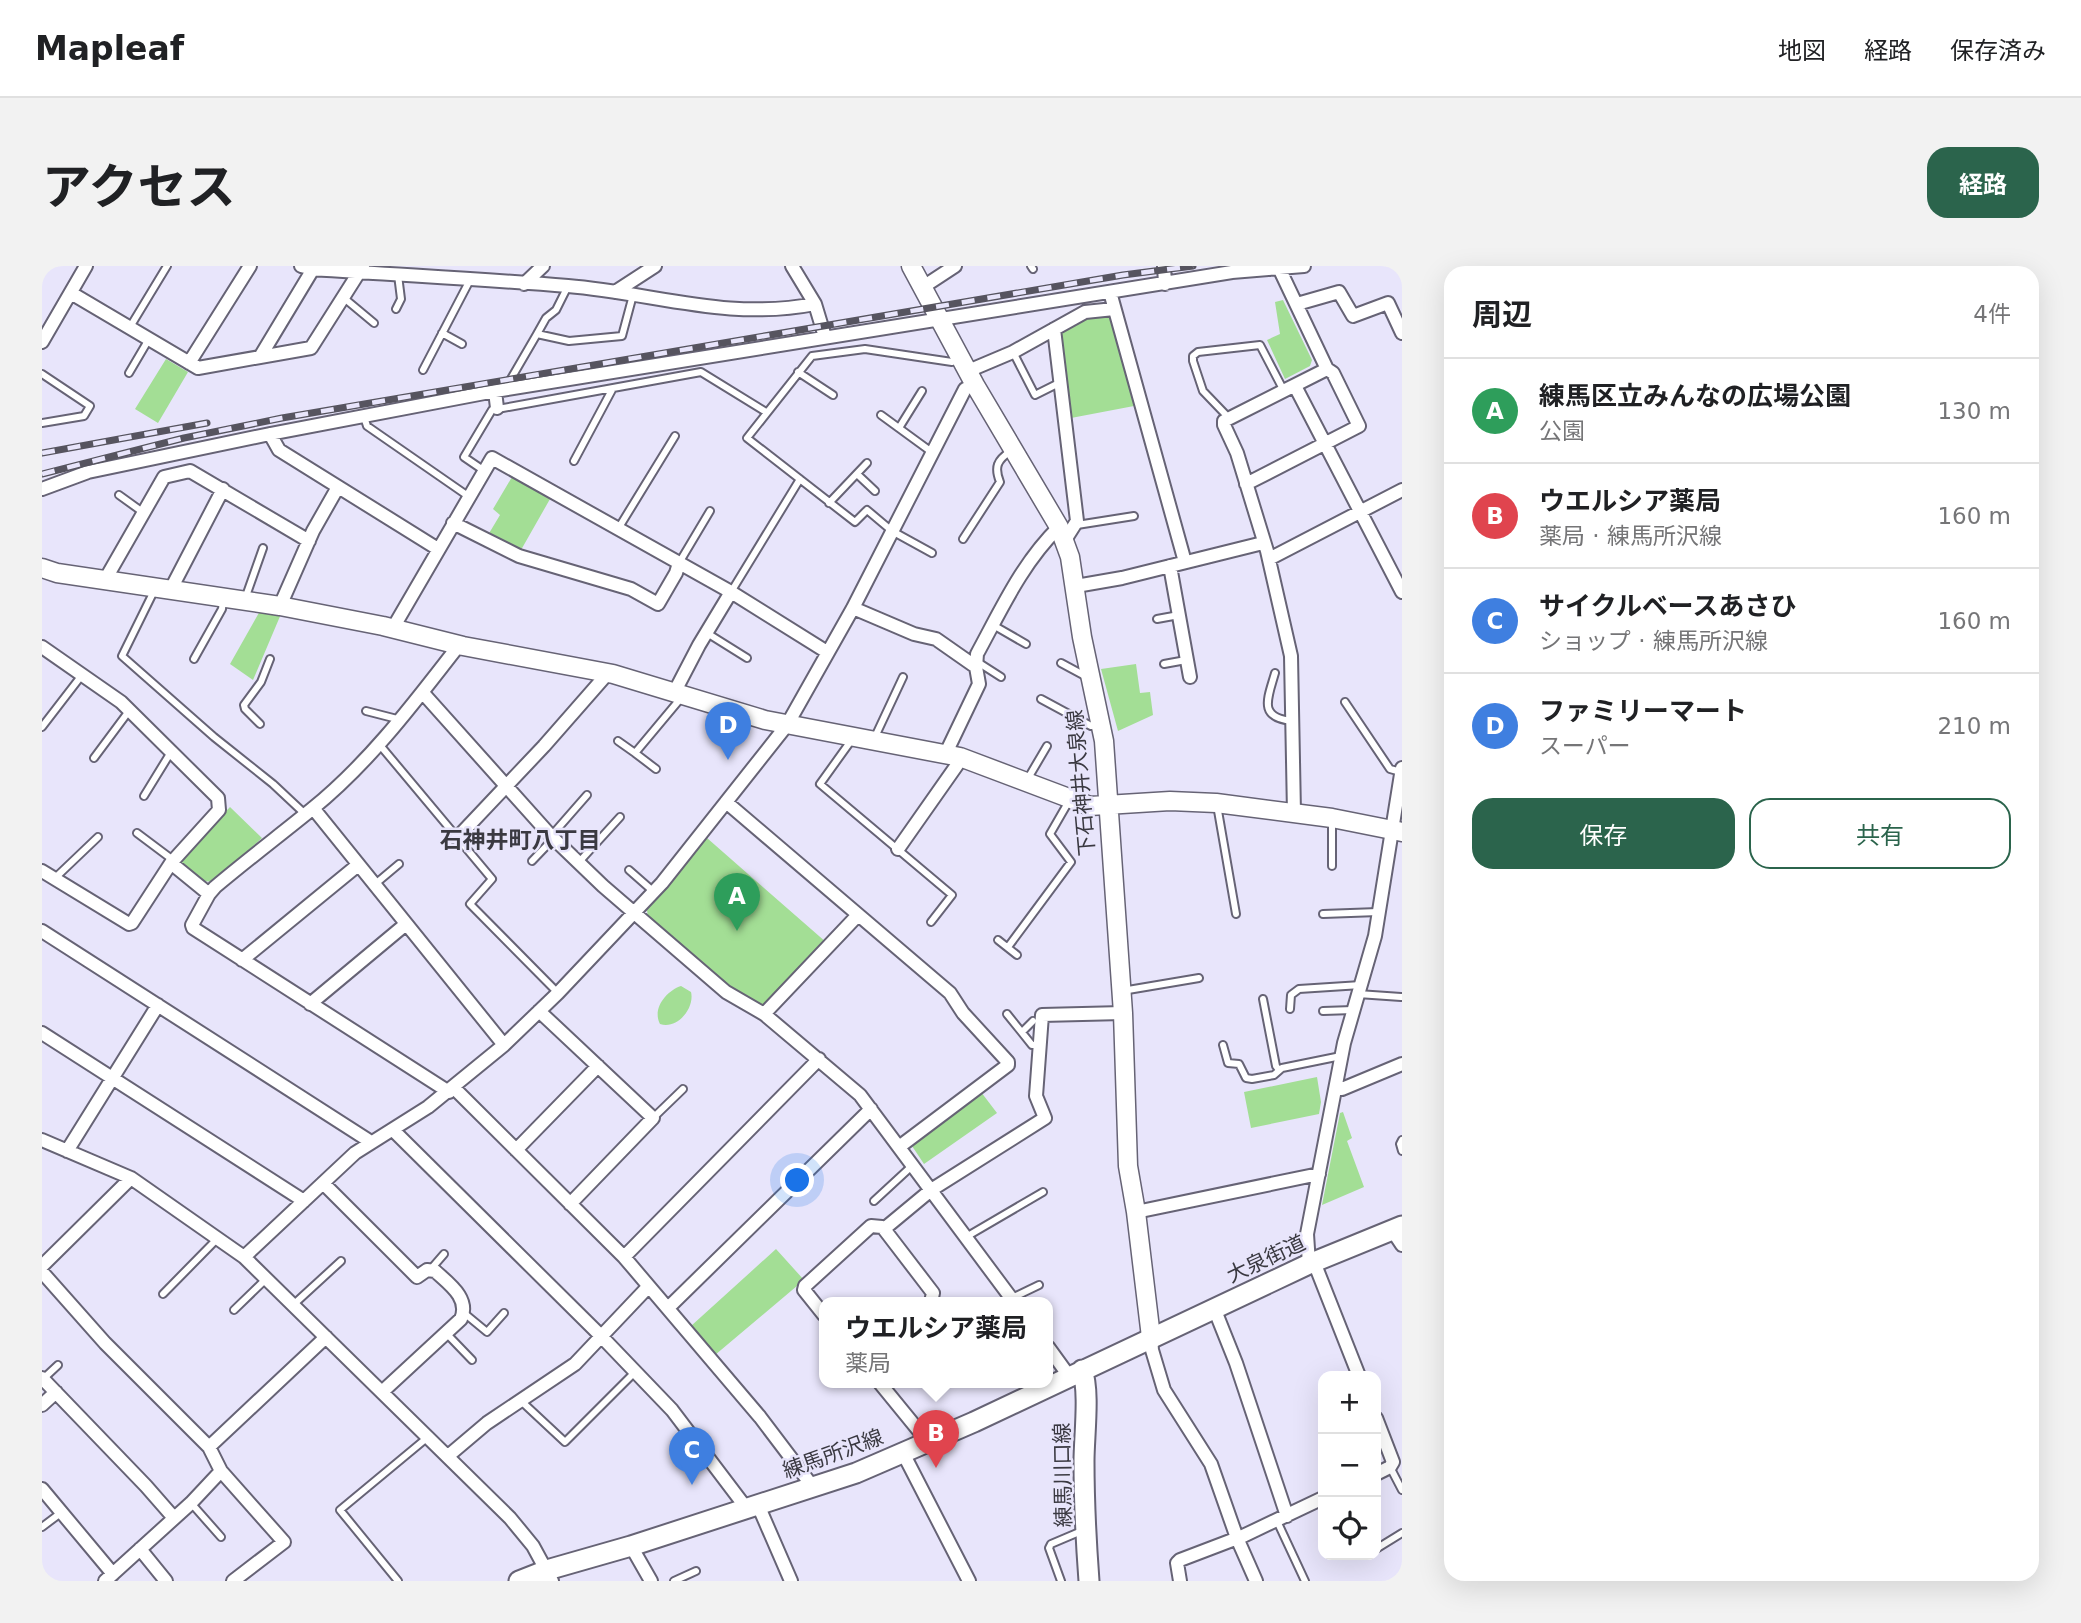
<!DOCTYPE html>
<html lang="ja">
<meta charset="utf-8">
<style>
:root{--surface:#fff;--page:#f2f2f2;--text:#202124;--muted:#757577;--line:#e0e0e0;--accent:#2b644c}
body{margin:0;font-family:"DejaVu Sans","Noto Sans JP",sans-serif;background:var(--page);color:var(--text)}
.controls{position:absolute;right:21px;bottom:21px;display:grid;overflow:hidden;border-radius:14px;box-shadow:0 7px 28px #0002}
.controls button{width:63px;height:63px;display:grid;place-items:center;padding:0;border:0;border-bottom:2px solid var(--line);background:var(--surface);color:var(--text);font:35px sans-serif}
.you{position:absolute;left:756px;top:915px;width:24px;height:24px;margin:-18px;border:5px solid #fff;border-radius:50%;background:#1a73e8;box-shadow:0 0 0 10px #1a73e833}
.badge{display:grid;place-items:center;width:46px;height:46px;border-radius:50%;background:var(--accent);color:#fff;font-size:23px;font-weight:700}
.pin{position:absolute;translate:-50% -58px;filter:drop-shadow(0 2px 4px #0008)}
.pin::after{content:'';position:absolute;top:37px;width:24px;height:21px;background:inherit;clip-path:polygon(0 0,100% 0,50% 100%)}
.popup{position:absolute;left:777px;top:1031px;width:234px;height:91px;box-sizing:border-box;display:grid;place-content:center;border-radius:14px;background:var(--surface);filter:drop-shadow(0 2px 5px #0005);font-size:23px;white-space:nowrap;color:var(--muted)}
.popup b{font-size:26px;color:var(--text)}
.popup::after{content:'';position:absolute;left:50%;top:100%;margin-left:-14px;border:14px solid transparent;border-top-color:var(--surface)}
.list{margin:0;padding:0;list-style:none}
h2{display:flex;justify-content:space-between;align-items:center;height:91px;margin:0;padding:0 28px;font-size:30px}
h2 small{font-size:23px;font-weight:400;color:var(--muted)}
.list li{display:grid;grid-template-columns:46px 1fr auto;gap:21px;align-items:center;box-sizing:border-box;height:105px;padding:0 28px;border-top:2px solid var(--line)}
.list b{display:block;font-size:26px;white-space:nowrap}
.list p{margin:0;font-size:23px;white-space:nowrap;color:var(--muted)}
.list em{font-size:23px;font-style:normal;color:var(--muted)}
.actions{display:flex;gap:14px;padding:21px 28px}
.actions a{flex:1;padding:16px 0;border:2px solid var(--accent);border-radius:21px;text-align:center;font-size:24px;color:var(--accent)}
.actions .main{background:var(--accent);color:#fff}
.icon{flex:none;width:38px;height:38px;fill:none;stroke:currentColor;stroke-width:2;stroke-linecap:round;stroke-linejoin:round}
.map{position:relative;flex:none;width:1360px;height:1315px;overflow:hidden;border-radius:21px}
header{display:flex;align-items:center;gap:42px;box-sizing:border-box;height:98px;padding:0 35px;background:var(--surface);border-bottom:2px solid var(--line)}
header strong{font-size:33px}
nav{display:flex;gap:38px;margin-inline-start:auto;font-size:24px}
.intro{display:flex;align-items:center;justify-content:space-between;box-sizing:border-box;height:168px;padding:0 42px}
h1{margin:0;font-size:49px}
.button{padding:18px 32px;border-radius:21px;background:var(--accent);color:#fff;font-size:24px;font-weight:700}
main{display:flex;gap:42px;padding:0 42px}
aside{flex:1;background:var(--surface);border-radius:21px;box-shadow:0 7px 28px #0002}
.map>svg:first-child{display:block}
.green{fill:#a3de95}
.lines{fill:none;stroke-linecap:round;stroke-linejoin:round}
.lane-casing{stroke:#666375;stroke-width:10}
.street-casing{stroke:#666375;stroke-width:16}
.secondary-casing{stroke:#666375;stroke-width:21}
.primary-casing{stroke:#666375;stroke-width:23}
.lane{stroke:#fff;stroke-width:6}
.street{stroke:#fff;stroke-width:12}
.secondary{stroke:#fff;stroke-width:18}
.primary{stroke:#fff;stroke-width:19}
.rail-casing{stroke:#56545f;stroke-width:7}
.rail{stroke:#e8e5fb;stroke-width:4.5;stroke-dasharray:13;stroke-linecap:butt}
.labels{text-anchor:middle;dominant-baseline:central;stroke-width:5;stroke-linejoin:round;paint-order:stroke}
.street-label{font-size:21px;fill:#3a3941;stroke:#e8e5fb}
.neighbourhood-label{font-size:23px;font-weight:bold;fill:#3a3941;stroke:#e8e5fb}
</style>
<header>
<strong>Mapleaf</strong>
<nav><a>地図</a><a>経路</a><a>保存済み</a></nav>
</header>
<div class="intro"><h1>アクセス</h1><a class="button">経路</a></div>
<main>
<div class="map">
<svg width="1360" height="1315" viewBox="0 0 1360 1315">
<rect width="100%" height="100%" fill="#e8e5fb"/>
<path class="green" d="M1241,34L1270,94L1268,100L1243,113L1225,74L1238,68L1233,36Z
M1065,49L1068,51L1092,140L1029,152L1018,67L1043,51Z
M124,93L146,106L116,157L93,143Z
M470,211L508,233L479,284L446,269L458,249L451,243Z
M218,345L239,348L211,414L188,398Z
M1094,398L1098,427L1108,426L1111,449L1076,465L1059,403Z
M188,541L220,572L171,616L161,615L137,594Z
M665,572L785,677L724,742L686,723L606,653L605,644Z
M639,720L649,726C653,742 635,764 618,758C610,743 624,725 639,720Z
M1275,811L1279,836L1277,848L1209,862L1202,826Z
M939,826L955,847L882,898L870,880V877Z
M1301,846L1310,872L1305,875L1322,921L1280,939L1298,847Z
M734,983L762,1014L673,1089L649,1060Z"/>
<g class="lines">
<defs>
<path id="lane" d="M989,0L991,3
M526,20L514,44L504,52L495,68L527,75L580,70L591,29
M302,32L332,57
M354,43L359,33L356,9
M88,61L125,0
M400,67L420,78
M971,86L993,129L1017,117
M381,104L428,14
M756,106L791,129
M87,107L107,73
M0,108L48,140L42,150L0,157
M571,122L659,106L724,146
M463,123L495,68
M839,149L891,187
M322,151L325,160L426,230
M1186,151L1161,125L1151,95V90L1156,86L1218,79L1242,125
M857,162L880,125
M441,204L422,191L450,144L571,122L532,195
M815,208L833,225
M77,229L102,247
M787,237L825,197
M1035,259L1092,250
M576,263L633,170
M921,273L958,216C952,201 955,194 969,185
M890,287L850,265L825,244L813,256L705,172L770,90L823,83L910,96L917,93
M637,297L668,245
M113,323L80,390L172,471L231,518L263,548
M689,326L758,213
M203,333L221,282
M1115,353L1137,349
M951,359L984,378
M665,367L705,392
M152,393L180,343L181,334
M934,395L959,411
M1019,397L1045,411
M1122,398L1144,394
M1233,407C1226,432 1215,452 1251,455
M999,433L1049,460L1057,459
M1303,436L1348,503L1359,506
M324,445L359,454
M218,458L203,443L202,439L219,416L228,393
M0,461L40,409
M811,472L778,518L910,629L889,656
M832,473L861,411
M576,475L593,487
M337,478L450,613L428,638L516,727
M52,492L87,445
M614,503L593,487L639,432
M985,514L1005,480
M102,530L129,486
M1175,539L1194,648
M1290,554V600
M95,567L131,594
M510,569L545,529
M490,595L512,572
M537,596L578,551
M587,604L612,626
M12,613L56,571
M332,619L357,598
M1281,648L1336,646
M956,674L975,689
M966,681L1029,596L1008,568L1027,535
M1080,725L1157,712
M1316,728L1359,731
M1221,733L1234,800L1237,804
M1248,743L1249,729L1257,723L1319,719
M1281,745L1311,744
M965,748L990,779H998
M980,766L991,755
M1181,779L1186,797L1197,798L1204,812L1210,813L1232,809L1240,802L1299,790
M611,852L641,823
M1360,874L1358,878L1360,885
M832,935L871,899
M924,971L1001,926
M389,1003L402,988
M121,1028L175,973
M970,1032L997,1019
M251,1039L299,995
M192,1044L224,1013
M422,1047L445,1066L462,1047
M404,1067L430,1094
M1,1113L16,1099
M478,1134L523,1176L593,1106
M1348,1201L1360,1224
M149,1237L179,1271
M1235,1255L1263,1315
M0,1261L20,1246
M1334,1283L1360,1267
M356,1315L298,1244L386,1171
M632,1315L654,1305
M1019,1315L1007,1282L1009,1278L1042,1264"/>
<path id="street" d="M259,0L271,3C356,9 441,13 526,20C612,27 685,55 773,38
M750,0L773,38L783,71
M1122,0L1123,18
M482,18L501,0
M881,21L913,0
M573,26L613,0
M1068,26L1143,296
M29,27L156,102L269,82L321,0
M1255,38L1297,26L1311,50L1346,37L1360,67
M1012,63L1035,255L1023,274
M0,76L44,0
M218,91L271,3
M147,97L208,0
M926,105L971,86L1043,46L1072,43
M1253,120L1360,326
M453,125L455,142
M228,168L237,184L396,283
M1204,218L1317,160L1291,107L1285,103L1237,2
M0,223L46,206L228,168L453,125L1190,6L1262,0
M411,257L477,290L589,323L616,338L634,307L637,297
M1227,293L1360,224
M1128,300L1148,411
M63,314L122,211L148,205L267,275
M1034,320L1080,312L1221,277
M129,323L181,223
M238,340L271,265L296,221
M811,342L872,368L894,373L934,401
M351,362L450,192L689,326L785,386
M0,381L79,436L176,532L177,544L129,597L90,657L87,658L0,605
M381,427L509,570L561,620L684,726L722,748L818,829L972,1036
M632,427L657,379L689,326
M904,487L937,418L934,401L935,388C959,344 980,297 1017,261
M684,536L908,727L921,747L966,796V799L857,881
M271,542L462,779
M1252,547L1249,390L1225,285L1195,187L1182,159V155L1285,103
M415,572L502,480L566,407
M856,583L915,499L918,491
M129,597L167,628
M0,665L329,876
M200,694L316,599
M268,738L364,658
M497,745L611,852L528,938
M722,748L815,650
M0,767L262,935
M412,822L582,991L718,1151L771,1221
M1294,823H1300L1360,798
M407,826L151,662L150,659L167,628L173,621C205,594 238,569 270,543C327,497 372,437 417,379
M351,864L559,1070L630,1144L705,1243
M0,874L89,912L202,991L468,1252L491,1280L510,1315
M474,884L556,800
M25,885L116,739
M281,917L375,1011L385,1004L393,1005C407,1018 428,1032 419,1053L340,1126
M1094,946L1277,908
M842,963L889,924L1003,852L994,830L1000,749L1081,747
M1350,964L1360,979
M202,991L313,887L386,841L462,779L516,727L620,617L745,459L811,342L923,123L933,119
M582,991L777,793
M1272,996L1317,1110
M1267,998L1265,968L1302,777L1333,670L1360,502
M0,1000L89,912
M0,1006L63,1077L167,1181L179,1205L242,1276L191,1315
M626,1042L829,843
M1172,1042L1194,1097L1245,1250
M782,1049L762,1024L763,1020L829,960L840,961L842,963L891,1027L889,1036
M1109,1071L1110,1084L1122,1124L1169,1198L1195,1272L1214,1315
M1006,1081L1027,1110
M0,1112L104,1220L132,1252
M837,1116L886,1176
M0,1139L14,1126
M1334,1152L1351,1196L1348,1201L1334,1208
M167,1181L284,1071
M861,1187L927,1315
M406,1190L445,1157L533,1098L606,1021
M0,1223L71,1308
M716,1239L749,1315
M589,1280L609,1315
M98,1283L124,1315
M63,1315L149,1237L179,1205
M1138,1315L1135,1297L1138,1294L1201,1270L1281,1232"/>
<path id="secondary" d="M869,0L933,119L1017,261L1028,291L1040,371L1062,475L1081,747L1086,900L1094,946L1109,1071
M0,302L15,307L238,340L341,360L421,380L571,408L723,454L918,491L1048,540L1128,535L1174,537L1290,552L1360,566"/>
<path id="primary" d="M1040,1104C1048,1124 1042,1171 1042,1195C1042,1235 1044,1275 1047,1315
M477,1315L505,1304L589,1280L814,1207L932,1156L1267,998L1360,960"/>
</defs>
<use href="#lane" class="lane-casing"/>
<use href="#street" class="street-casing"/>
<use href="#secondary" class="secondary-casing"/>
<use href="#primary" class="primary-casing"/>
<use href="#lane" class="lane"/>
<use href="#street" class="street"/>
<use href="#secondary" class="secondary"/>
<use href="#primary" class="primary"/>
<defs>
<path id="rail" d="M0,187L165,157
M0,208L142,172L240,152L1081,9L1151,0"/>
</defs>
<use href="#rail" class="rail-casing"/>
<use href="#rail" class="rail"/>
</g>
<g class="labels">
<g class="street-label">
<text transform="translate(1039 517) rotate(-95)">下石神井大泉線</text>
<text transform="translate(1224 993) rotate(-25)">大泉街道</text>
<text transform="translate(791 1188) rotate(-20)">練馬所沢線</text>
<text transform="translate(1021 1209) rotate(-91)">練馬川口線</text>
</g>
<g class="neighbourhood-label">
<text x="478" y="574">石神井町八丁目</text>
</g>
</g>
</svg>
<div class="controls">
<button>+</button>
<button>−</button>
<button><svg class="icon" aria-label="locate" viewBox="0 0 24 24"><circle cx="12" cy="12" r="6"/><path d="M12 2v4M12 18v4M2 12h4M18 12h4"/></svg></button>
</div>
<div class="you"></div>
<div class="pin badge" style="left:695px;top:665px;background:#2e9e5b">A</div>
<div class="pin badge" style="left:894px;top:1202px;background:#e0444e">B</div>
<div class="popup"><b>ウエルシア薬局</b>薬局</div>
<div class="pin badge" style="left:650px;top:1219px;background:#3f7fe0">C</div>
<div class="pin badge" style="left:686px;top:494px;background:#3f7fe0">D</div>
</div>
<aside>
<h2>周辺<small>4件</small></h2>
<ul class="list">
<li><span class="badge" style="background:#2e9e5b">A</span><div><b>練馬区立みんなの広場公園</b><p>公園</p></div><em>130 m</em></li>
<li><span class="badge" style="background:#e0444e">B</span><div><b>ウエルシア薬局</b><p>薬局 · 練馬所沢線</p></div><em>160 m</em></li>
<li><span class="badge" style="background:#3f7fe0">C</span><div><b>サイクルベースあさひ</b><p>ショップ · 練馬所沢線</p></div><em>160 m</em></li>
<li><span class="badge" style="background:#3f7fe0">D</span><div><b>ファミリーマート</b><p>スーパー</p></div><em>210 m</em></li>
</ul>
<div class="actions"><a class="main">保存</a><a>共有</a></div>
</aside>
</main>
